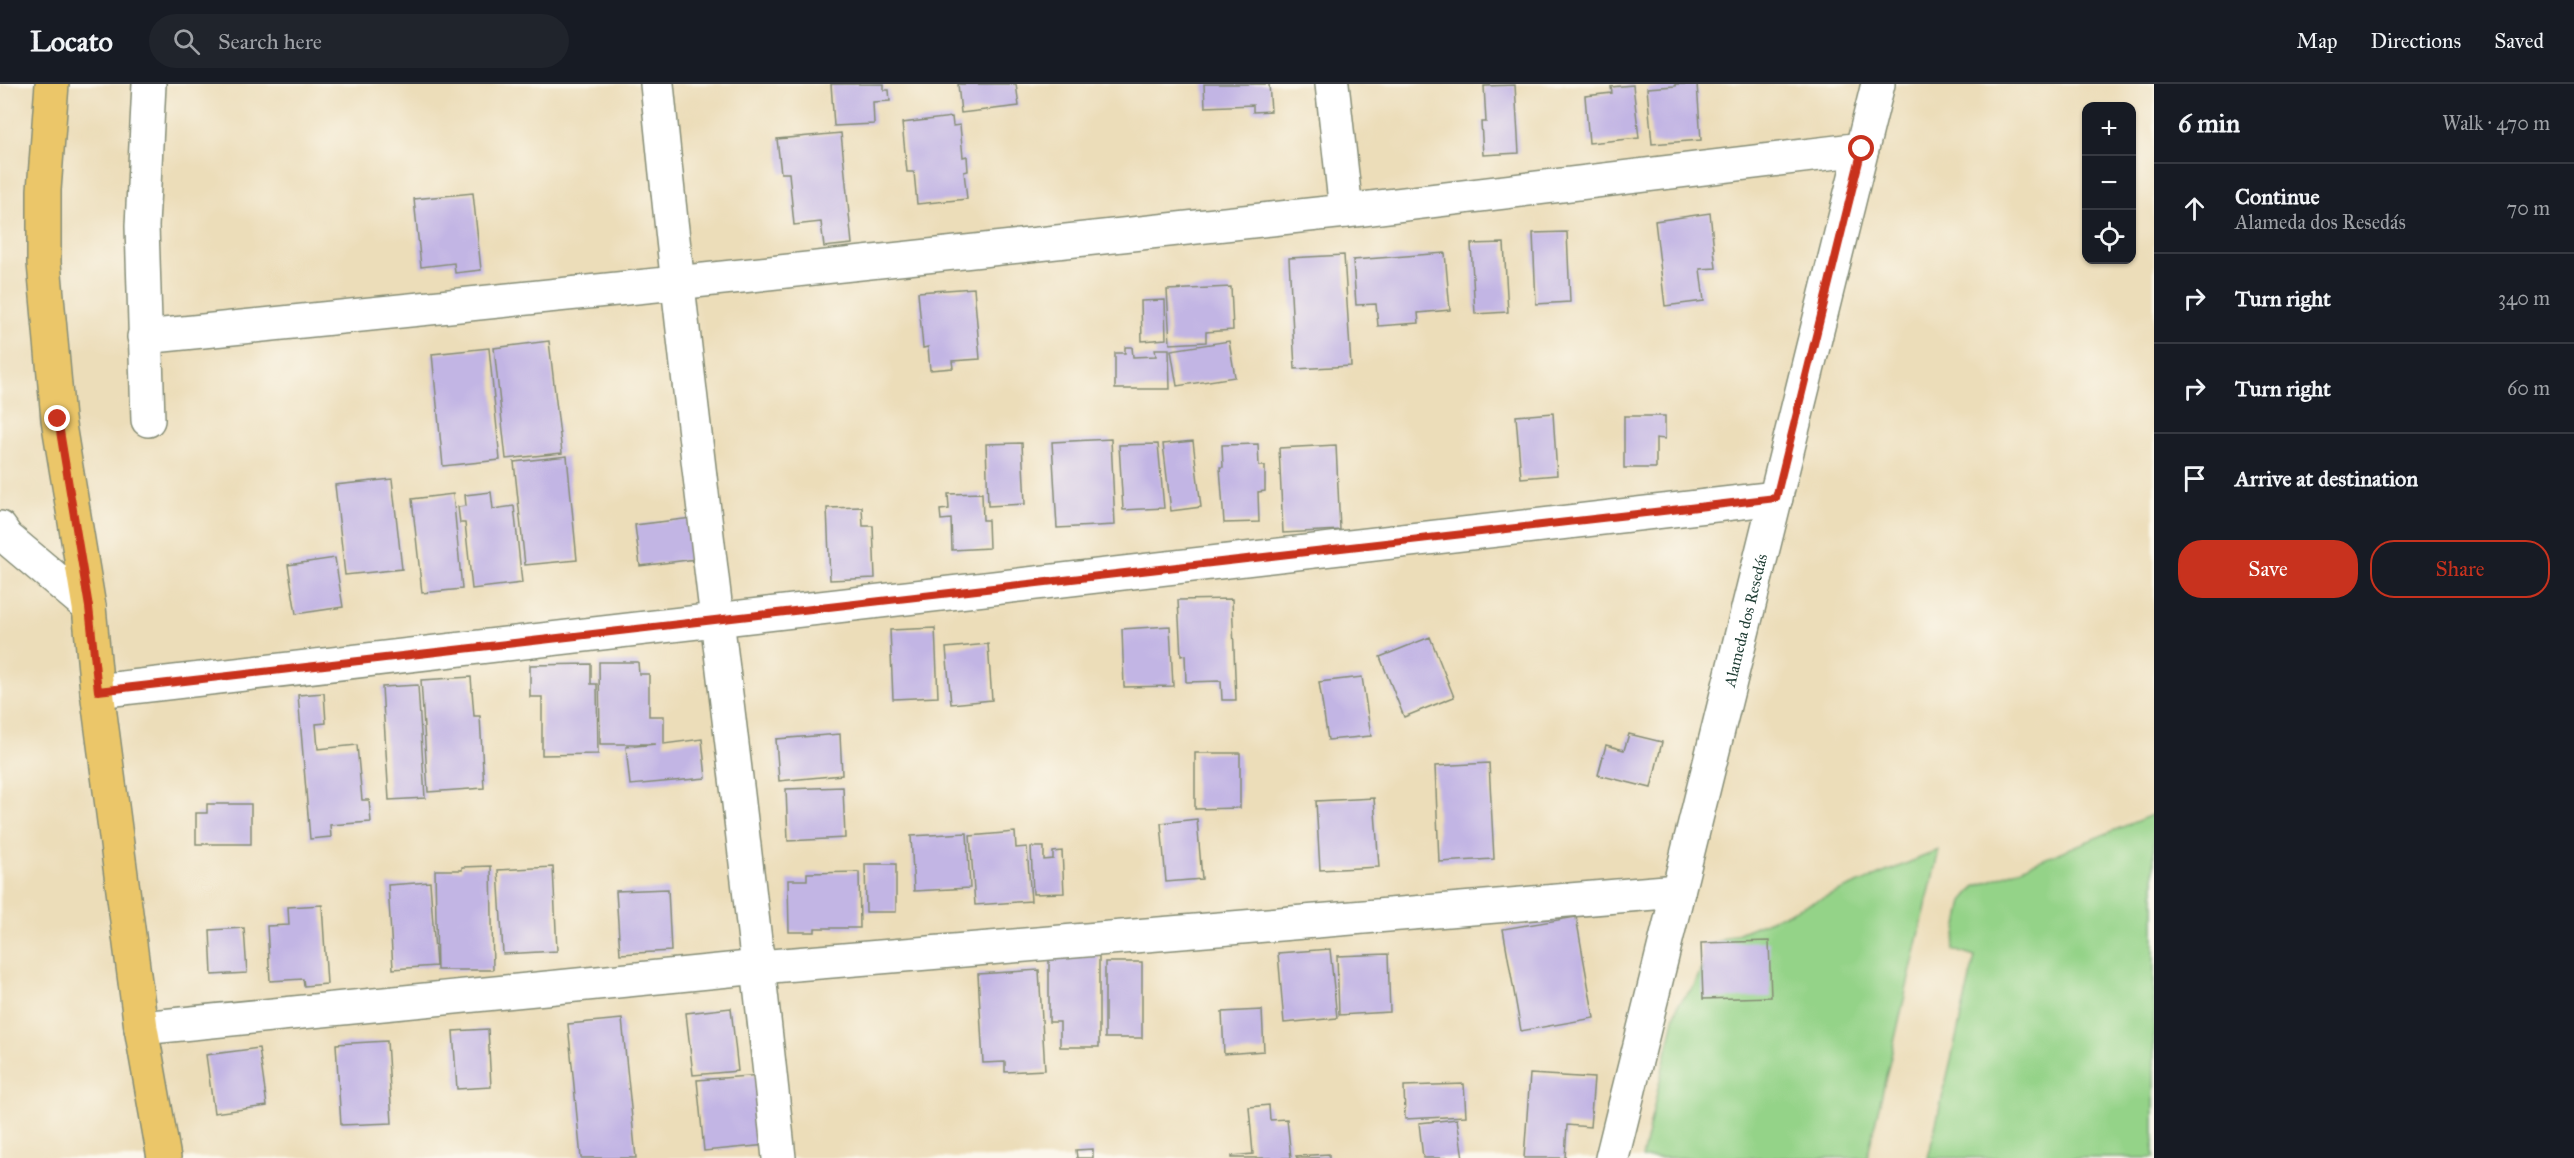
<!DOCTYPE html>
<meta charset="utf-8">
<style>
:root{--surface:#171b24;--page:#20242c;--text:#f1f3f6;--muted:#9ea1a6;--line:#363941;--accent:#c8321e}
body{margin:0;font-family:"IM FELL Great Primer",serif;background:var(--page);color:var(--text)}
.controls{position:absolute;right:18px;top:18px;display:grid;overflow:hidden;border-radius:12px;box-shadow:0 2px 4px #0004}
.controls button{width:54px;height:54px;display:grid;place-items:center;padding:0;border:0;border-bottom:2px solid var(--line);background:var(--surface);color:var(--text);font:30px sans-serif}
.stop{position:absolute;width:18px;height:18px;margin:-14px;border:4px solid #c8321e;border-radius:50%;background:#fff}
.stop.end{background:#c8321e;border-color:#fff;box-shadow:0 2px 6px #0008}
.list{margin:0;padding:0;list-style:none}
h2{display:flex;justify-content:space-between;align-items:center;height:78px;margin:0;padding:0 24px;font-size:26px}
h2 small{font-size:20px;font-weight:400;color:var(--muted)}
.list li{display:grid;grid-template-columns:39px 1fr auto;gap:18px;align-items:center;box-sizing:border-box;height:90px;padding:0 24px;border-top:2px solid var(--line)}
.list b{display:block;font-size:22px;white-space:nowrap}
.list p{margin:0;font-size:20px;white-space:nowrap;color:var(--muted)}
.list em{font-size:20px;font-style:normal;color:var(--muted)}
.actions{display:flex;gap:12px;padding:18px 24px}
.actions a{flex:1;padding:14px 0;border:2px solid var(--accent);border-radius:24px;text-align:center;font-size:21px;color:var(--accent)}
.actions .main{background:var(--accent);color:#fff}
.icon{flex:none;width:33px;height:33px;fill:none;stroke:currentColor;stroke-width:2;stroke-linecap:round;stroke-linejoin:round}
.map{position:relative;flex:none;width:2154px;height:1074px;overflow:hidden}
header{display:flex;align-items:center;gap:36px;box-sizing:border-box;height:84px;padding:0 30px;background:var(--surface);border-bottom:2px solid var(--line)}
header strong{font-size:28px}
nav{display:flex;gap:33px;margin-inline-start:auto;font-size:21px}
.search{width:420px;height:54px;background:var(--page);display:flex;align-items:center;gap:15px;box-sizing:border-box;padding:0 21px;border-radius:33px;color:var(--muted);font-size:22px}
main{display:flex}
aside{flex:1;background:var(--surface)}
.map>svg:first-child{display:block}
.green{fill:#94d388;stroke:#5a885e;stroke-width:1.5}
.building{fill:#c2b5e4}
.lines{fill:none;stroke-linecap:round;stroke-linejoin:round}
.minor-casing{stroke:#868d76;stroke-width:36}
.major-casing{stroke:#868d76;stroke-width:36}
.minor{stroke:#fff;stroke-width:33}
.major{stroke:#ebc669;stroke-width:33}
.route{stroke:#c8321e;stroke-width:8}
.labels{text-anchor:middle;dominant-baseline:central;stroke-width:6;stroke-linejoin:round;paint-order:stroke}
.street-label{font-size:16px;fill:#1f3d34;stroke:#fbf7ec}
</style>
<header>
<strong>Locato</strong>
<div class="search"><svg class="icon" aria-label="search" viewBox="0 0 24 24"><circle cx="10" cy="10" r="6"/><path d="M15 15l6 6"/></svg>Search here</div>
<nav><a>Map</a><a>Directions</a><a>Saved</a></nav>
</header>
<main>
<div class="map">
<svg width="2154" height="1074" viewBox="0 0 2154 1074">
<rect width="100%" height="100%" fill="#fbf7ec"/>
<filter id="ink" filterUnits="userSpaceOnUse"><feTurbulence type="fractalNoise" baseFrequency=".0167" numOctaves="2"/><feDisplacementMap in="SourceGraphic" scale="12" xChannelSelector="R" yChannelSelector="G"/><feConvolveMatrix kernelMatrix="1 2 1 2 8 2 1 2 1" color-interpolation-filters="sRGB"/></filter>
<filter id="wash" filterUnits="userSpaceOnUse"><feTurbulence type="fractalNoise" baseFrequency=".008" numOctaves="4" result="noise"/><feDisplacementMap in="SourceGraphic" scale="24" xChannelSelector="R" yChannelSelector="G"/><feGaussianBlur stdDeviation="1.35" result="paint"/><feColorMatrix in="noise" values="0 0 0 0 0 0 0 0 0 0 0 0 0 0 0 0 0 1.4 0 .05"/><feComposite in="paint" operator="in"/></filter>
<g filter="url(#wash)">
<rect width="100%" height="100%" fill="#ecddb9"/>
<path class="green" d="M2154,730V1074H1928L1975,873L1953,866L1963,817L1975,803Z
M1939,766L1867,1074H1642L1677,922L1694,902L1702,883L1705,863Z"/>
<g id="blocks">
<path class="building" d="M831,0H884V6H889L890,17L873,18L874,40L834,42Z
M958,0H1016L1019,22L961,29Z
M1204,0H1269L1271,27L1253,28V21L1205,23Z
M1675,0H1697L1701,56L1652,60L1647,4L1675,2Z
M1515,1L1519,69L1483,71L1481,38H1486L1484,2Z
M1633,1L1639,54L1589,59L1585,12L1612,9L1611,3Z
M952,33L953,42L960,41L963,73L967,72L968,87L964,88L967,115L917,120L914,88H907L902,39Z
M841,49L852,160L824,163L821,138L794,141L789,89H781L777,55Z
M473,109L481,186L455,189L454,179L421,183L414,115Z
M1710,129L1716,184L1700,185L1704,217L1665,222L1655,137Z
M1567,148L1570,218L1536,220L1533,149Z
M1504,159L1508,228L1475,230L1471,160Z
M1445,169L1450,226L1418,229L1419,239L1378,242L1376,220L1356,221L1353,176Z
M1344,171L1351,282L1295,285L1289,174Z
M1231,203L1233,246L1206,248V258L1170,260L1167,206Z
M974,204L980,275L952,277L953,284L930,286L928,263L923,264L918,208Z
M1165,216L1166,255L1142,257L1141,217Z
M549,257L562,369L506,375L494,264Z
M1229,257L1235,293L1177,302L1171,266Z
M1125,263H1132L1133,273L1156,272L1155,265H1169L1170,305H1115V269H1125Z
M489,264L500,376L443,382L432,270Z
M1553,329L1557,391L1521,394L1516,332Z
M1624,332H1665V355L1656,354V384H1624Z
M1111,355L1115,441L1057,444L1052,358Z
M1193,357L1201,423L1171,427L1163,360Z
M1022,359L1025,420L988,422L986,360Z
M1158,360L1164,424L1123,426L1119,361Z
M1258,360L1259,382H1265V407L1258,408L1259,438L1224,439L1220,383H1223L1222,361Z
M1336,361L1340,446L1283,449L1279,364Z
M567,372L577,476L525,481L514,378Z
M392,395L402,485L345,491L335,401Z
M491,408L493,425L514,422L522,499L472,505L465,439H460L458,423L466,422L465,411Z
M982,409L983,436H988L989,464L952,466L951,435L941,436L940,426L949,425L948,410Z
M453,410L462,505L422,509L412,415Z
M862,423L863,442H873L875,494L830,496L827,424Z
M700,433L704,474L640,482L635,441Z
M335,474L343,523L296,530L288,481Z
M1232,515L1236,616H1222L1221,597L1186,598L1185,571L1181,572L1178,516Z
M1170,542L1173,602L1124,603L1122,545Z
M935,544L938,613L893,615L890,546Z
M1430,553L1454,613L1404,633L1380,573Z
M988,560L992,616L951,620L946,564Z
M599,578H638L639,590H649V632H664V660L702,655L706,694L630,701L626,663L656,660H600Z
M591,580V600H597L598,670L542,671V613H530V581Z
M471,593L474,632H480L484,704L428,708L421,596Z
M1362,593L1371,652L1328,656L1319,598Z
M418,601L425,714L389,716L382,603Z
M324,609L326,639L316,640L318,665L357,661L362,716H369L371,738L330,741L331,753L310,755L298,611Z
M840,650L842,691L779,697L776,655Z
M1629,650L1662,658L1651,704L1598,691L1606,661L1624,666Z
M1195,669H1240V724L1195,725Z
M1489,679L1494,775L1439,778L1435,682Z
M843,703L845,754L788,757L786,705Z
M1374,714L1379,783L1320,786L1316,717Z
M207,720H251V760H196V729H207Z
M1197,735L1202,795L1166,798L1161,739Z
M1015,748L1016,764L1027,763L1031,817L975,821L970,752Z
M967,749L970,804L914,807L911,752Z
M1031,763H1044V776L1053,775V768L1062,767L1064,809L1033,810Z
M865,780H896V828H866Z
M491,782L493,886H437L435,786H462V783Z
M553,783L557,867L503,870L498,786Z
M859,788L860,844H815V848H789L788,796H807V789Z
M430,798L436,882L393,885L388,801Z
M668,805L671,867L620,870L616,807Z
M322,821L327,900L304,902L303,895L270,897L267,842L289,841L288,823Z
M1576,833L1594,934L1521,947L1503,845Z
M244,844L247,889L212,891L210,846Z
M1769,857L1771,913L1703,915L1701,859Z
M1330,865L1337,934L1284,939L1278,869Z
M1388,870L1390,928L1339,931L1337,872Z
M1049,871H1099V963H1060V938H1049Z
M1105,878H1142V954H1105Z
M1039,886L1045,986L1005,988V978L983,979L978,890Z
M731,924L738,987L693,991L686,929Z
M1262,926L1264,967L1224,970L1222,928Z
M622,935L636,1074H581L568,940Z
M488,945L491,1003L457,1005L453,947Z
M387,957L392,1039L341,1041L336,960Z
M259,964L267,1022L214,1029L206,971Z
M1530,990L1594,994L1590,1043L1567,1041L1565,1074H1524Z
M761,991L767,1061L704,1067L697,996Z
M1464,1000L1466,1032L1405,1035L1404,1002Z
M1269,1021L1270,1036L1287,1035L1291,1074H1232V1072L1253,1070L1249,1023Z
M1457,1035L1463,1074H1423L1419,1039Z
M1093,1065V1074H1077L1076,1066Z
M1329,1070V1074H1297L1296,1072Z"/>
</g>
</g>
<g filter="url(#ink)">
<use href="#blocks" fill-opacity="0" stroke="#868d76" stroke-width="1.5"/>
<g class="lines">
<defs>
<g id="minor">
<path d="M657,0C692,359 742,716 779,1074"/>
<path d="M1332,0L1346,127"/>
<path d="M144,253L676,199L1346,127L1862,65"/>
<path d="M148,336L142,142L149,0"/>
<path d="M0,444L7,454L89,523"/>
<path d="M97,607L1776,414"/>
<path d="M141,944L759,883L1678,807"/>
<path id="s1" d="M1612,1074L1878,0"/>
</g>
<path id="major" d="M52,0L44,106V179L58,335L89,523L97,607L141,944L164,1074"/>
</defs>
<use href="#minor" class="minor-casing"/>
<use href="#major" class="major-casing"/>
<use href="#minor" class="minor"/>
<use href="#major" class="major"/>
</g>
</g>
<g class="lines" filter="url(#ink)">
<path class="route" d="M58,335L89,523L98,607L1776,414L1862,65"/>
</g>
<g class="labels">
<g class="street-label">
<text stroke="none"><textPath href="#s1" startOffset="554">Alameda dos Resedás</textPath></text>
</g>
</g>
</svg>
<div class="controls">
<button>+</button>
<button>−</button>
<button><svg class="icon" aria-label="locate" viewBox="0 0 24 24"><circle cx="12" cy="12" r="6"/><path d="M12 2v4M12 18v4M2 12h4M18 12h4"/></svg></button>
</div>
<div class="stop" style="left:1862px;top:65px"></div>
<div class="stop end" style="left:58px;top:335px"></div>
</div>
<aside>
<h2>6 min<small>Walk · 470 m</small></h2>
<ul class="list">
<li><svg class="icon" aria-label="ahead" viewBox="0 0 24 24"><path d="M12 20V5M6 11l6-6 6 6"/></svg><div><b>Continue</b><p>Alameda dos Resedás</p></div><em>70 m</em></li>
<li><svg class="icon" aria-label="right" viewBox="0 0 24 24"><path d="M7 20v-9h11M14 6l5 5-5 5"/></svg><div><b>Turn right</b></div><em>340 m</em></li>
<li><svg class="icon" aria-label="right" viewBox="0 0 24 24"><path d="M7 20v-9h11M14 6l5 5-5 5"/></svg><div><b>Turn right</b></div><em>60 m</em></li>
<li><svg class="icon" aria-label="arrive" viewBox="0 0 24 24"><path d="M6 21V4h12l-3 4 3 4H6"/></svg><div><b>Arrive at destination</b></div></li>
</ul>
<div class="actions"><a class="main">Save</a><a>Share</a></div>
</aside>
</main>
